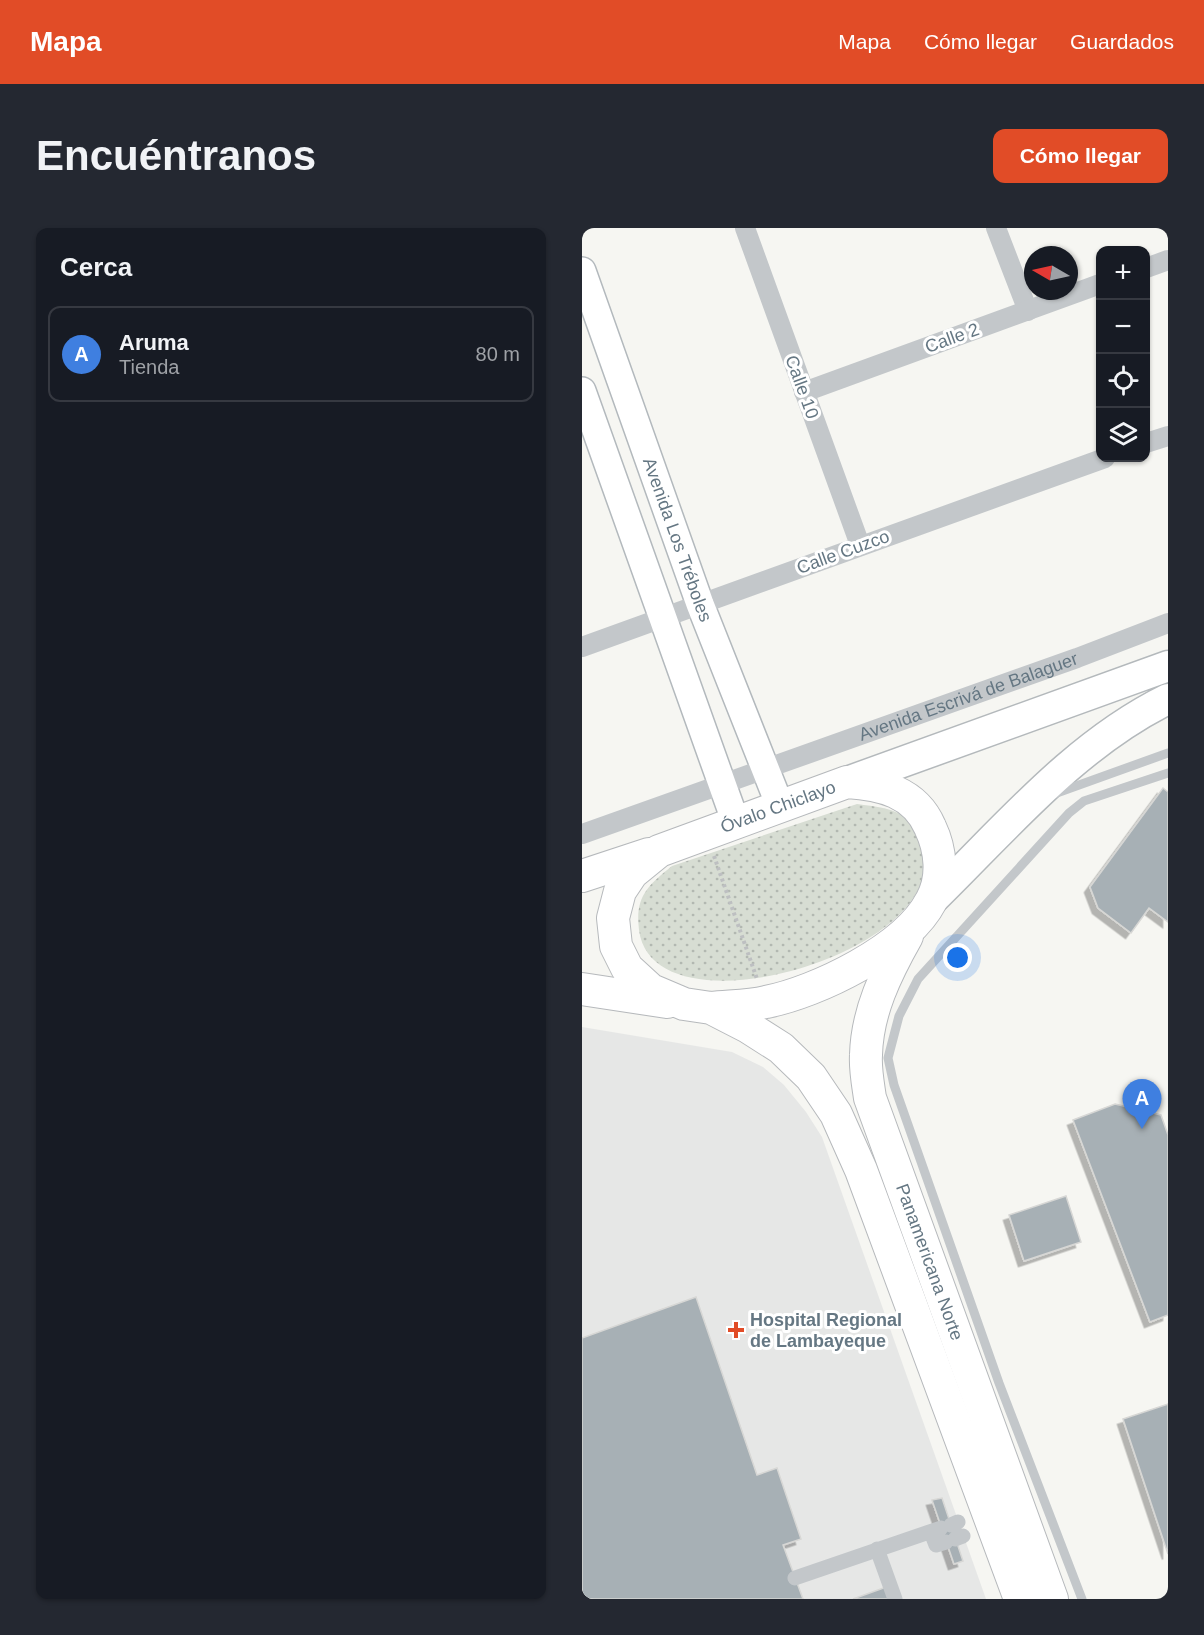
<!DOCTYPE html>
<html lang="es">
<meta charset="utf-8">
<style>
:root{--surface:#171b24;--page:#242831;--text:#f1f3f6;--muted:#9ea1a6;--line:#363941;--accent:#e14c27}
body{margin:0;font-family:Helvetica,sans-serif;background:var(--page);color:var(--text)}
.controls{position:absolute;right:18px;top:18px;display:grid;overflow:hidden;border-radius:12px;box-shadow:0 2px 4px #0004}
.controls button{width:54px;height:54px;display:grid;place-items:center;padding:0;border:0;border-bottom:2px solid var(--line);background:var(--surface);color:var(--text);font:30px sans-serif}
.compass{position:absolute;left:442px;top:18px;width:54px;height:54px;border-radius:50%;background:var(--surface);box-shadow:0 2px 4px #0004;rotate:279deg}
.you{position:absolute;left:376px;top:730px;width:21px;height:21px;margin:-15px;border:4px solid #fff;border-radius:50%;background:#1a73e8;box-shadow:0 0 0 9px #1a73e833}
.badge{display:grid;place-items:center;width:39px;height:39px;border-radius:50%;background:var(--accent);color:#fff;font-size:20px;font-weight:700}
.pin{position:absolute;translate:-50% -50px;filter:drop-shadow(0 2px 3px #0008)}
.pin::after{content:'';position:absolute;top:32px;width:21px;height:18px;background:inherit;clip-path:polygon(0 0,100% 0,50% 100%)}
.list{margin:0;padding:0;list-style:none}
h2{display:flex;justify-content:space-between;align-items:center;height:78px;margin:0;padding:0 24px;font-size:26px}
h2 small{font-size:20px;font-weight:400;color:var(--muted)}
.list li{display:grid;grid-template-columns:39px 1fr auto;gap:18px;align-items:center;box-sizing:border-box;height:96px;margin:0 12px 12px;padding:0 12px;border:2px solid var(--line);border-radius:12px}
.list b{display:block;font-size:22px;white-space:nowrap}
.list p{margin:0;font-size:20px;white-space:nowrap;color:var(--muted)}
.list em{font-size:20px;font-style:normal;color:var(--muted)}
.icon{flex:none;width:33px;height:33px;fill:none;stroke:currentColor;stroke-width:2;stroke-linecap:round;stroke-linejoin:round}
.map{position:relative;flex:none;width:586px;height:1371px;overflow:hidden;border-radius:12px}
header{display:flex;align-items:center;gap:36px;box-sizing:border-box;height:84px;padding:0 30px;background:var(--accent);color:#fff}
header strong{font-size:28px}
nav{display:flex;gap:33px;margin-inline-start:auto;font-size:21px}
.intro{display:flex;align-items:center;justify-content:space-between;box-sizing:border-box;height:144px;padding:0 36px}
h1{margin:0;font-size:42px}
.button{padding:15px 27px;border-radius:12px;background:var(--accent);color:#fff;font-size:21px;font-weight:700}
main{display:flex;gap:36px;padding:0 36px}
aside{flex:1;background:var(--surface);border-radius:12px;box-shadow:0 2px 4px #0004}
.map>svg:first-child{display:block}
.built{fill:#e6e7e6}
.grass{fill:url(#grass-dots)}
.building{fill:#a7b0b5;stroke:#d7d7d5;stroke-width:1.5;filter:url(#shadow)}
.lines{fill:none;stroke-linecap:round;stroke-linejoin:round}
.secondary-casing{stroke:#b3b9bd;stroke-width:30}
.primary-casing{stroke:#b4b9bc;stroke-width:33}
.trunk-casing{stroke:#b6b9bc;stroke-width:34}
.path{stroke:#bdbfc1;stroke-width:4;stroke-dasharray:3 3;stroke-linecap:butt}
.service{stroke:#c3c7ca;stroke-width:9}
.pedestrian{stroke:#c3c7ca;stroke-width:15}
.minor{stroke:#c3c7ca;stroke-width:20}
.secondary{stroke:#fff;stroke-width:27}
.primary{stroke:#fff;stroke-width:30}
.trunk{stroke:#fff;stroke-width:32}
.poi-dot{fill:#e14c27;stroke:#fff;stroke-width:2}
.labels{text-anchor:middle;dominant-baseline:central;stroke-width:6;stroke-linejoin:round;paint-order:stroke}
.street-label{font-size:18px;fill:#657783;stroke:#fff}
.poi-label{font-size:18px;font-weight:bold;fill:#657783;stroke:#fff;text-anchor:start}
</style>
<header>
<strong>Mapa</strong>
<nav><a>Mapa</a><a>Cómo llegar</a><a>Guardados</a></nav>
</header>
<div class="intro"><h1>Encuéntranos</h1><a class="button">Cómo llegar</a></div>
<main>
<aside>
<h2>Cerca<small></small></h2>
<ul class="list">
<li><span class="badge" style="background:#3f7fe0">A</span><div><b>Aruma</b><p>Tienda</p></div><em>80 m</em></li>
</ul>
</aside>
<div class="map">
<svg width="586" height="1371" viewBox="0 0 586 1371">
<defs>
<pattern id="grass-dots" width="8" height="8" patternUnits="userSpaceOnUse" patternTransform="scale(1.5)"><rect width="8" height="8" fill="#d7ddd3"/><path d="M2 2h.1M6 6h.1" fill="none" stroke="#b2b8b1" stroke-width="1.8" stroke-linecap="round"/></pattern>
<filter id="shadow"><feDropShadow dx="-5.5" dy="5.5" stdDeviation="0" flood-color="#0004"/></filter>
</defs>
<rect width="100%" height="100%" fill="#f6f6f2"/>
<path class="built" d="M0,799L150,824L181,839L202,857L224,884L240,909L404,1371H0Z"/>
<path class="grass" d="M275,576C313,581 331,583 341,624C366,725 71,811 57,702C53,669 65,658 90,638Z"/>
<path class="building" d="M581,560L586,564V694L567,680L549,705L516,680L508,659Z
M533,876L579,887L586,907V1087L568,1094L491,892Z
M484,968L499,1014L442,1033L427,987Z
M114,1069L175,1247L195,1240L219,1311L201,1317L221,1371H0V1110Z
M586,1176V1326L541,1191Z
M360,1270L381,1333L372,1336L350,1272Z
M307,1358L312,1371H271Z"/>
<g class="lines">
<defs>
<g id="secondary">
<path id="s2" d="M0,43L118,376L198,578"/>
<path d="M0,163L154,595"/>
</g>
<path id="primary" d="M265,554L586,438
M349,673C423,601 492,517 586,471"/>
<g id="trunk">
<path d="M0,648L67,626"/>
<path id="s3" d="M325,708C304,745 285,784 284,827C283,841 286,856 288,870L470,1371"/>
<path d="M0,761L85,774"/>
<path d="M129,780C147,778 167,778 184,774C235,764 324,721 349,673C362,650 359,622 348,599C333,564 299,556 265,554L77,623L50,645L38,663L31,690L34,718L45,740L69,762L102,776L129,780L166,799L199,820L229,849L254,886L279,942L438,1371"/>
</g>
</defs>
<use href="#secondary" class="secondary-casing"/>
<use href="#primary" class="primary-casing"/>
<use href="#trunk" class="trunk-casing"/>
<path class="path" d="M132,628L175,751"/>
<path class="service" d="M472,566L586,525
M500,1371L417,1155L312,857L306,830L317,788L336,751L487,585L502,573L586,545"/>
<path class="pedestrian" d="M369,1297L376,1294
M349,1304L354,1317L364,1314
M373,1311L381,1308
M295,1321L313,1371
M213,1350L359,1300"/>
<g class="minor">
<path d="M163,0L278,317"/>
<path d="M414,0L446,83"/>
<path d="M564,40L586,32"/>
<path d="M222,164L518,56"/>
<path d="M564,215L586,208"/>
<path d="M0,419L523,230"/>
<path id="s1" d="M0,606L495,430L586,395"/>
</g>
<use href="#secondary" class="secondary"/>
<use href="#primary" class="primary"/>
<use href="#trunk" class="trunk"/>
</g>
<path class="poi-dot" d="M151 1093h6v6h6v6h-6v6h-6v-6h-6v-6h6z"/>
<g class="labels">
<g class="street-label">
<text transform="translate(370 110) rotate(-20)">Calle 2</text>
<text transform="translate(220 159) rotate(70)">Calle 10</text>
<text stroke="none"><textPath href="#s2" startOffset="285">Avenida Los Tréboles</textPath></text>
<text transform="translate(261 324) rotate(-20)">Calle Cuzco</text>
<text stroke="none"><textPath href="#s1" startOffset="410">Avenida Escrivá de Balaguer</textPath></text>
<text transform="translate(196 579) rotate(-20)">Óvalo Chiclayo</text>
<text stroke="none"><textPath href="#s3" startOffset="345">Panamericana Norte</textPath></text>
</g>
<g class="poi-label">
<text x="168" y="1092">Hospital Regional<tspan x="168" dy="21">de Lambayeque</tspan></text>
</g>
</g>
</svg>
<div class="controls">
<button>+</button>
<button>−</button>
<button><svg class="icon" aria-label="locate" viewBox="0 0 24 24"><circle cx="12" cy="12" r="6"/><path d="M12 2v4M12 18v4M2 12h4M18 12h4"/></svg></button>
<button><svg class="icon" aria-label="layers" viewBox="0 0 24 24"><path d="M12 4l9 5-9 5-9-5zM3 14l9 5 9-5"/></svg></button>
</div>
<svg class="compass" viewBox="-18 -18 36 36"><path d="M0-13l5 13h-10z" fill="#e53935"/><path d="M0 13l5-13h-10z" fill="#9ea1a6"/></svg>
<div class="you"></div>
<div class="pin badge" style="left:560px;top:901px;background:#3f7fe0">A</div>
</div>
</main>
